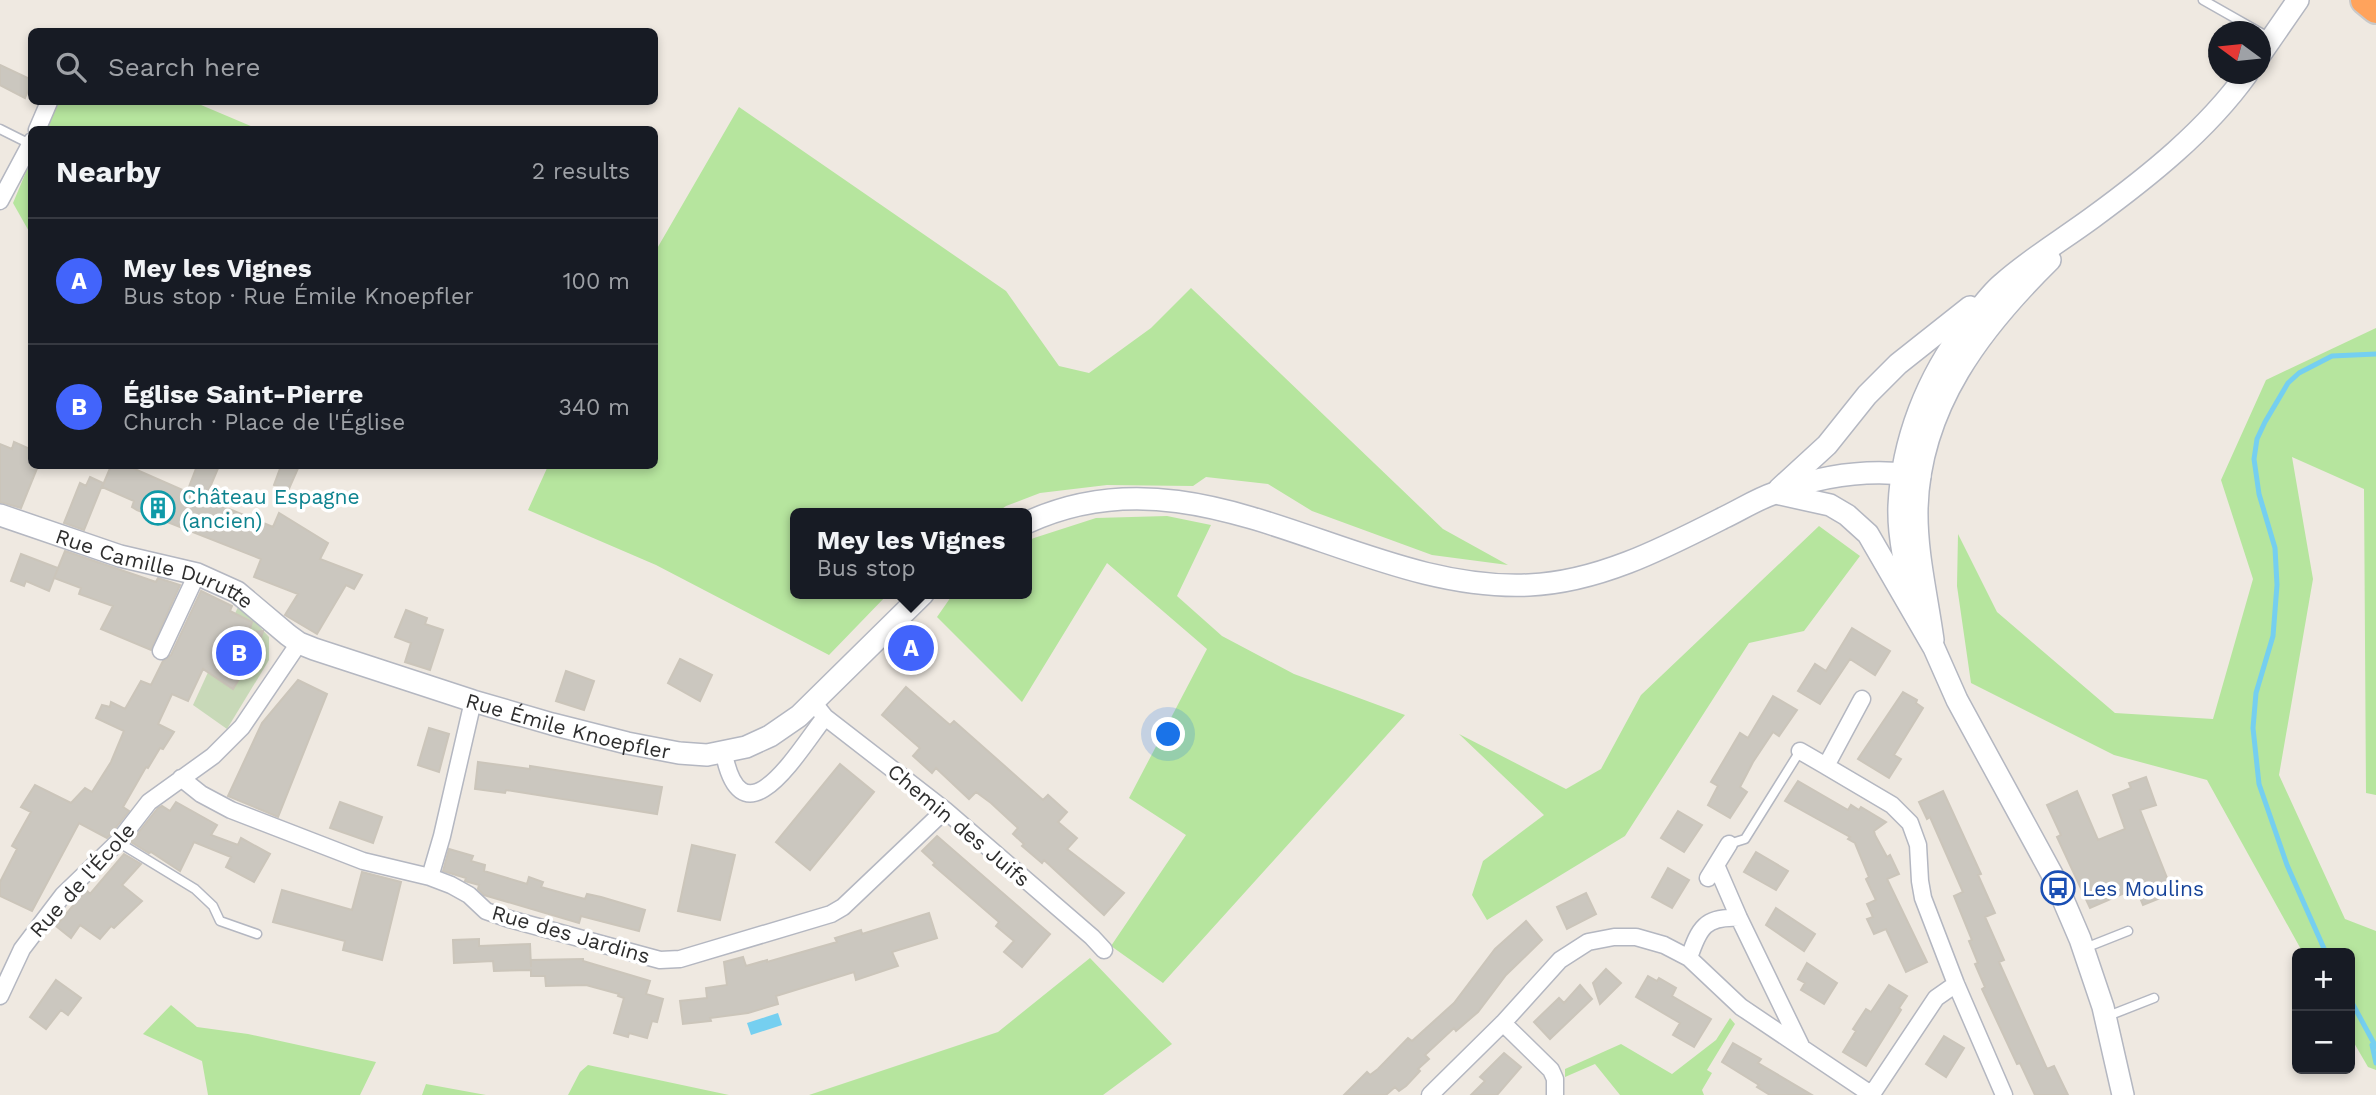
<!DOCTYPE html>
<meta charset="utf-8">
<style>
:root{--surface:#171b24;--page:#242831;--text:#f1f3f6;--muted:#9ea1a6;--line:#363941;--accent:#4264fb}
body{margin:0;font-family:"Work Sans",sans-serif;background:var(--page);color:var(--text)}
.controls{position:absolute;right:21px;bottom:21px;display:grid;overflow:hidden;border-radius:10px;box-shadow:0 4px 10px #0003}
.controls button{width:63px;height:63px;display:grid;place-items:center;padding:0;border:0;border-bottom:2px solid var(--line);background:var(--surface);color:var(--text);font:35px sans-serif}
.compass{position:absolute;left:2208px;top:21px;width:63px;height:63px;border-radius:50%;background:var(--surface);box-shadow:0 4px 10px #0003;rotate:285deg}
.you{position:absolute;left:1169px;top:735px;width:24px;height:24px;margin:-18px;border:5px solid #fff;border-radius:50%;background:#1a73e8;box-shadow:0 0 0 10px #1a73e833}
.badge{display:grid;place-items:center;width:46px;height:46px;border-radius:50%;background:var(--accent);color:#fff;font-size:23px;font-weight:700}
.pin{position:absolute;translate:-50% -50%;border:4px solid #fff;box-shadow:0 2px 7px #0006}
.popup{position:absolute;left:790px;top:508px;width:242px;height:91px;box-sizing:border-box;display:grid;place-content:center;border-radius:10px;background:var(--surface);filter:drop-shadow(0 2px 5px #0005);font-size:23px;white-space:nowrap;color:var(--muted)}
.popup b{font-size:26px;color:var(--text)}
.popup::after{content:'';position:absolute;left:50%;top:100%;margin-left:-14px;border:14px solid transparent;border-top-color:var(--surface)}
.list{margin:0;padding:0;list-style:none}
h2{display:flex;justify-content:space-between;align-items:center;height:91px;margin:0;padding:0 28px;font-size:30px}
h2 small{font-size:23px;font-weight:400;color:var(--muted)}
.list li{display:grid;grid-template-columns:46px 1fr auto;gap:21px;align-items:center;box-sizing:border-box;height:126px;padding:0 28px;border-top:2px solid var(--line)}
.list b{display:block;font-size:26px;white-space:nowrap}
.list p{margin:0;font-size:23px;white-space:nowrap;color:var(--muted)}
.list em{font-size:23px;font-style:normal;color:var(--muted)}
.icon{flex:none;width:38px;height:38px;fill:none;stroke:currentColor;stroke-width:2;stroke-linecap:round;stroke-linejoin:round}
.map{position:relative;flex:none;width:2376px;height:1095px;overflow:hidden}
.search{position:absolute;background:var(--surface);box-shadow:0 4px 10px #0003;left:28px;top:28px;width:630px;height:77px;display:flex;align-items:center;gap:18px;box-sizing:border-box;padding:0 24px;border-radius:10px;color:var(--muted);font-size:26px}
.panel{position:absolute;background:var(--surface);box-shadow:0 4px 10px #0003;left:28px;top:126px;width:630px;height:343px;border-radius:10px}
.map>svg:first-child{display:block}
.green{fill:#b6e59e}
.cemetery{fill:#c8d9b8}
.water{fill:#75cff0}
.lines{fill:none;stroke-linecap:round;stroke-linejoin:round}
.stream{stroke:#75cff0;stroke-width:5}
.building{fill:#cbc7bf;stroke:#cbc5ba;stroke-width:2}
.service-casing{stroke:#b4b7c1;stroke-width:11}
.minor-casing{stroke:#b4b7c1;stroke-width:19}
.secondary-casing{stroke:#b4b7c1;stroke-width:24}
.motorway-casing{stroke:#c9c9c9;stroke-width:32}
.service{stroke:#fff;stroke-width:8}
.minor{stroke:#fff;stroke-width:16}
.secondary{stroke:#fff;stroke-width:21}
.motorway{stroke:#ffa35c;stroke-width:28}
.labels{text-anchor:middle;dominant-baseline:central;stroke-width:7;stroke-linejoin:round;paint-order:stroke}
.culture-label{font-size:21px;fill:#0d838f;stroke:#fff;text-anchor:start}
.street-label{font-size:21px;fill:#2e2e2e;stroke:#fff}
.transit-label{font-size:21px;fill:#164399;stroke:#fff;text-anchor:start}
</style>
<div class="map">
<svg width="2376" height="1095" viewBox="0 0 2376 1095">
<rect width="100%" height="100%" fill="#efe9e1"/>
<path class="green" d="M57,102H194L258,129L45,130Z
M739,107L1006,291L1059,366L1089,373L1151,328L1191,288L1443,529L1508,565L1432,555L1312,511L1268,484L1206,477L1193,486L1107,485L1040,493L1006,506L996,513H796V594H888L829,655L656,565L528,510L548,466H654L655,252Z
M31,160V235L13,203Z
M2376,328V795L2366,793L2364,489L2292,457L2313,579L2279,775L2345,919L2376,931V1070L2368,1067L2350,1036V953H2303L2207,780L2114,755L1971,683L1957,586L1958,534L1997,612L2115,713L2213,719L2253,579L2221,480L2266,380Z
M1167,516L1211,525L1177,596L1222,636L1294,674L1405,715L1163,983L1111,946L1186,835L1129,798L1207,649L1107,563L1022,702L937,617L953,594H1026L1027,541L1034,538L1096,518Z
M1819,526L1860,556L1804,631L1749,643L1625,836L1487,920L1472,895L1483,861L1544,815L1459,734L1566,789L1601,769L1641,695Z
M1090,958L1172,1044L1103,1095H809L998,1032Z
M171,1005L197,1027L248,1034L376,1062L360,1095H208L202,1061L143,1034Z
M1730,1018L1735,1024L1707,1070L1712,1073L1702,1090L1704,1095H1620L1595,1064L1565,1077V1069L1621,1044L1672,1074L1716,1040Z
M588,1065L729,1095H568L580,1072Z
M426,1084L486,1095H422Z"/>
<path class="cemetery" d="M238,607L249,615L269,637V660L227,729L193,705Z"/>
<path class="water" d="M778,1013L782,1025L751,1035L747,1023Z"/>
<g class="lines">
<path class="stream" d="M2326,953L2287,865L2259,784L2253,728L2256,693L2273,636L2277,585L2275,548L2259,494L2254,459L2257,439L2265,422L2288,383L2299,373L2332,356L2376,354
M2350,999L2376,1047
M2372,1045L2376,1063"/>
</g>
<path class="building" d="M0,65L32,80L25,98L0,85Z
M14,442L32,450V466H38L21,508L0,502V444L12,449Z
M111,466H128L187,492L197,466H219L205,499L273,527L279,513L328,543L320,559L362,575L354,589L346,585L317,634L285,615L298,594L254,577L261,559L137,510L132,507L134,501L102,487Z
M281,466H299L288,491L274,485Z
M90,477L103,483L84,530L64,523L80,483L86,486Z
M65,551L156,582L158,578L180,585L151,650L101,629L113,606L79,594L81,588L54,578Z
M21,554L58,568L49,591L26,581L24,586L11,581Z
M201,591L232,606L230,611L252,622L249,632L263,631L258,647L233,689L203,669L188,701L172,694L158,724L174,732L163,749L160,748L148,768L146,767L123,807L129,811L110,835L107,838L79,823L32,911L0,896V882L17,849L12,846L31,812L21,807L35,785L71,803L85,788L92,792L111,762L124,731L96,718L102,705L110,707L111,702L125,709L141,681L151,685L163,661L171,655Z
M406,610L427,618L425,624L443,630L430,670L405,662L411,643L395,637Z
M1852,628L1890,651L1875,675L1850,659L1820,704L1798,691L1815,664L1826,671Z
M680,659L712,675L700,701L668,683Z
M566,671L594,681L584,710L556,701Z
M298,680L327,694L278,817L228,796L262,723Z
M906,687L950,725L954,721L1043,800L1048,795L1067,812L1058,822L1077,838L1067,849L1124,893L1104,915L1044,860L1042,863L1022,846L1024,844L1013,834L1018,828L991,803L976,792L969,799L936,768L932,773L913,756L920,748L882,715Z
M1903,692L1917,700L1916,703L1923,708L1894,755L1901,759L1889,778L1858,759Z
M1773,696L1797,710L1779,736L1773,732L1753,762L1740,787L1747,792L1730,818L1708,805L1718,786L1711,782L1740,733L1748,738Z
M429,728L449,734L439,772L418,765Z
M478,762L530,769V766L662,787L657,814L506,790L505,793L475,789Z
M840,764L874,792L810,870L776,842Z
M2146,777L2156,805L2140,810L2173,893L2143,905L2136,888L2090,908L2057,837L2061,835L2047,805L2077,791L2098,840L2125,829L2113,795L2131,788L2129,783Z
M1798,781L1848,810L1851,805L1859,810L1861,807L1886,822L1874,831L1875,835L1887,857L1890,855L1899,874L1887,879L1927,962L1906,972L1886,929L1874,934L1867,919L1873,917L1867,904L1876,900L1866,879L1869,877L1855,843L1848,839L1850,837L1785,801Z
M1943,791L1981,874L1978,875L1995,913L1985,917L2004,960L1999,962L2047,1069L2054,1066L2068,1095H2035L2020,1063L2017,1064L1982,989L1985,987L1975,964L1978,963L1969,941L1972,940L1954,896L1963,892L1930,817L1927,819L1919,802Z
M176,802L217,825L211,835L238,845L241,838L270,854L254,882L226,867L231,857L194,842L180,871L151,852L149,853L131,842L158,808L162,806L170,811Z
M340,802L382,817L373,843L330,828Z
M1678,811L1702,825L1684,852L1661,838Z
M937,836L1050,934L1022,967L1004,952L1014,941L996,926L999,922L933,865L935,863L922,851Z
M692,845L735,855L720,920L678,911Z
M449,849L473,856L471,861L485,865L484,871L527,884L529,877L543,882L541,887L566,894L585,899L587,894L601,897L645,910L639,931L581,916L579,923L484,895L478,889L479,885L465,881L466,878L443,871Z
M1756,852L1788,871L1776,890L1744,872Z
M124,854L141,864L122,885L142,901L114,928L111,926L100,939L80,925L71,938L56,926L86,890L90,894Z
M1668,868L1689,880L1672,908L1652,897Z
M362,872L401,882L382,960L343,950L345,941L273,922L282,890L352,910Z
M1586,893L1596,914L1567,929L1557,907Z
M1776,908L1815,934L1804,951L1766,925Z
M929,913L937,938L892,952L898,966L856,980L854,972L776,996L778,1004L748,1013L710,1018L711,1021L683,1024L680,1001L707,998L706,988L727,985L724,962L743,957L746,966L767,960V962L837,942L835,938L861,930L862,934Z
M1526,921L1542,940L1506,975L1478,1012L1456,1031L1454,1028L1425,1055L1429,1059L1418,1069L1420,1071L1406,1086L1399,1091L1395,1087L1386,1095H1344L1367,1072L1370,1075L1378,1069L1408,1038L1412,1041L1454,1003L1495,949Z
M479,939V946L530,944L531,967V960L583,959V961L650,981L646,994L663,999L657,1022L652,1021L647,1038L629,1033L628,1037L614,1033L624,998L618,996L619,994L586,985L546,986L545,976H531V970L494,971L493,961L454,963L453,940Z
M1807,963L1837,983L1824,1004L1801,990L1805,983L1798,979Z
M1606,969L1621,983L1600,1004L1593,983Z
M1648,976L1657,981L1659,978L1676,988L1672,996L1711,1019L1694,1047L1673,1035L1680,1023L1636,997Z
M56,980L81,998L68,1015L61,1010L46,1029L30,1017Z
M1580,985L1592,999L1550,1039L1534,1022L1559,998L1564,1003Z
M1889,985L1907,996L1899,1008L1901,1010L1866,1066L1843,1052L1856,1031L1853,1029L1866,1009L1871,1012Z
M1944,1036L1964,1048L1946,1077L1926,1064Z
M1733,1043L1761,1059L1758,1063L1812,1095H1770L1757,1087L1759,1085L1722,1062Z
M1504,1053L1521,1067L1497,1095H1471L1485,1081L1480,1077Z"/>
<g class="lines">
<defs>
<path id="service" d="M2203,0L2270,38
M0,129L30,144
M118,842L195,889L213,906L220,921L257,934
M1729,844L1745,839L1800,751
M2085,948L2128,931
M2108,1016L2154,998"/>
<path id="minor" d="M37,130L49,102
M0,201L32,141
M161,651L197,574
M813,702L825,717L945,810L1092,937L1104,950
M1800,751L1826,766L1862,699
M724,754C743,847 799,750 825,717
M1826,766L1892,805L1910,823L1918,845L1920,881L1923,898L1956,984L2004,1095
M181,778L201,794L231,810L363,861L430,877L451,885L469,895L486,911L509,919L660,960L680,959L831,914L843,907L945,810
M1716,865L1739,918L1802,1048
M430,877L442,836L473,701
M1708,878L1729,844
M1689,958C1699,928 1705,916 1739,918
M0,996L22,949L63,895L118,842L149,802L213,756L242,727L299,643
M1503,1023L1551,1070L1555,1079V1095
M1872,1094L1936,998L1956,984
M1430,1095L1503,1023L1560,960L1588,942L1614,937H1636L1664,945L1689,958L1741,1007L1872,1095"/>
<g id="secondary">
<path d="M2260,55L2298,0"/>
<path d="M1779,489L1827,445L1867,395L1898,364L1970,307"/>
<path d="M1780,494L1830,505L1847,515L1868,534L1934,648L1957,700L2053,876L2080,939L2103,1007L2123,1095"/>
<path id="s1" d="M0,515L120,556L197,574L237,592L288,635L299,643L314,649L473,701L552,724L627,743L679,753L707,755L746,747L770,736L799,716L923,594"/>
<path d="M1026,523C1201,441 1357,593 1529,585C1598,582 1662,549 1723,518C1740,510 1757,499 1775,493C1822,475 1870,468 1920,476"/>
<path d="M1914,601C1906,571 1898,537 1899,506C1902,440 1927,377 1967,325C1978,311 1989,295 2002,284C2030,259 2062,240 2092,218C2148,177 2206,131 2247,74"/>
<path d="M1933,640C1927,596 1916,552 1917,508C1920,406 1981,328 2050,260"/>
</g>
<path id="motorway" d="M2365,0L2376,9"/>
</defs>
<use href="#service" class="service-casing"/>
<use href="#minor" class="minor-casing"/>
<use href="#secondary" class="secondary-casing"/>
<use href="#motorway" class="motorway-casing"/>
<use href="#service" class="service"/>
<use href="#minor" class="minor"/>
<use href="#secondary" class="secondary"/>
<use href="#motorway" class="motorway"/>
</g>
<defs>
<symbol id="building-ring" viewBox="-11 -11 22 22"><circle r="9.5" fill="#fff" stroke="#0f9aa8" stroke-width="1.5"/><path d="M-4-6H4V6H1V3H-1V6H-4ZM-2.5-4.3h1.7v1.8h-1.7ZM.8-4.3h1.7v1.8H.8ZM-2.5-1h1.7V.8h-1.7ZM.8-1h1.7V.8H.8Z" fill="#0f9aa8"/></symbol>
<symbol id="bus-ring" viewBox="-11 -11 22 22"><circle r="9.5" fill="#fff" stroke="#1a4fb4" stroke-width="1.5"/><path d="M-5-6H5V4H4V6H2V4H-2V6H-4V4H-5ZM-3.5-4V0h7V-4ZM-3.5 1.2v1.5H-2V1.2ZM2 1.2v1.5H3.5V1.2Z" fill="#1a4fb4"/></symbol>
</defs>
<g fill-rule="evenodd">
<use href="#building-ring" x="139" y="489" width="38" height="38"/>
<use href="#bus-ring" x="2039" y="869" width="38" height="38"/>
</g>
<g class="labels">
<g class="culture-label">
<text x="182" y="496">Château Espagne<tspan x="182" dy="24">(ancien)</tspan></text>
</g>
<g class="street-label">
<text stroke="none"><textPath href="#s1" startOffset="164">Rue Camille Durutte</textPath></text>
<text stroke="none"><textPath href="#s1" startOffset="612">Rue Émile Knoepfler</textPath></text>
<text transform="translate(959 825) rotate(40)">Chemin des Juifs</text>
<text transform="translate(82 880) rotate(-48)">Rue de l'École</text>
<text transform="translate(571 934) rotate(16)">Rue des Jardins</text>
</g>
<g class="transit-label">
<text x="2082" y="888">Les Moulins</text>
</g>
</g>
</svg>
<div class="controls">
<button>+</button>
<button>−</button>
</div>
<svg class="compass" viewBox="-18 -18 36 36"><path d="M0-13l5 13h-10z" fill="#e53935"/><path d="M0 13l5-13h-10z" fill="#9ea1a6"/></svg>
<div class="you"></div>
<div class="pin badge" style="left:911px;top:648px">A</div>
<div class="popup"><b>Mey les Vignes</b>Bus stop</div>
<div class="pin badge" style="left:239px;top:653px">B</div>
<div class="search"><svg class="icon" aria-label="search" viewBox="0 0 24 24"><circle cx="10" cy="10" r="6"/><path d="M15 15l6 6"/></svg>Search here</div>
<section class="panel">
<h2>Nearby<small>2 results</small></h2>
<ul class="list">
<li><span class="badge">A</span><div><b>Mey les Vignes</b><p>Bus stop · Rue Émile Knoepfler</p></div><em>100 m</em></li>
<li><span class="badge">B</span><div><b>Église Saint-Pierre</b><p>Church · Place de l'Église</p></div><em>340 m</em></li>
</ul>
</section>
</div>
